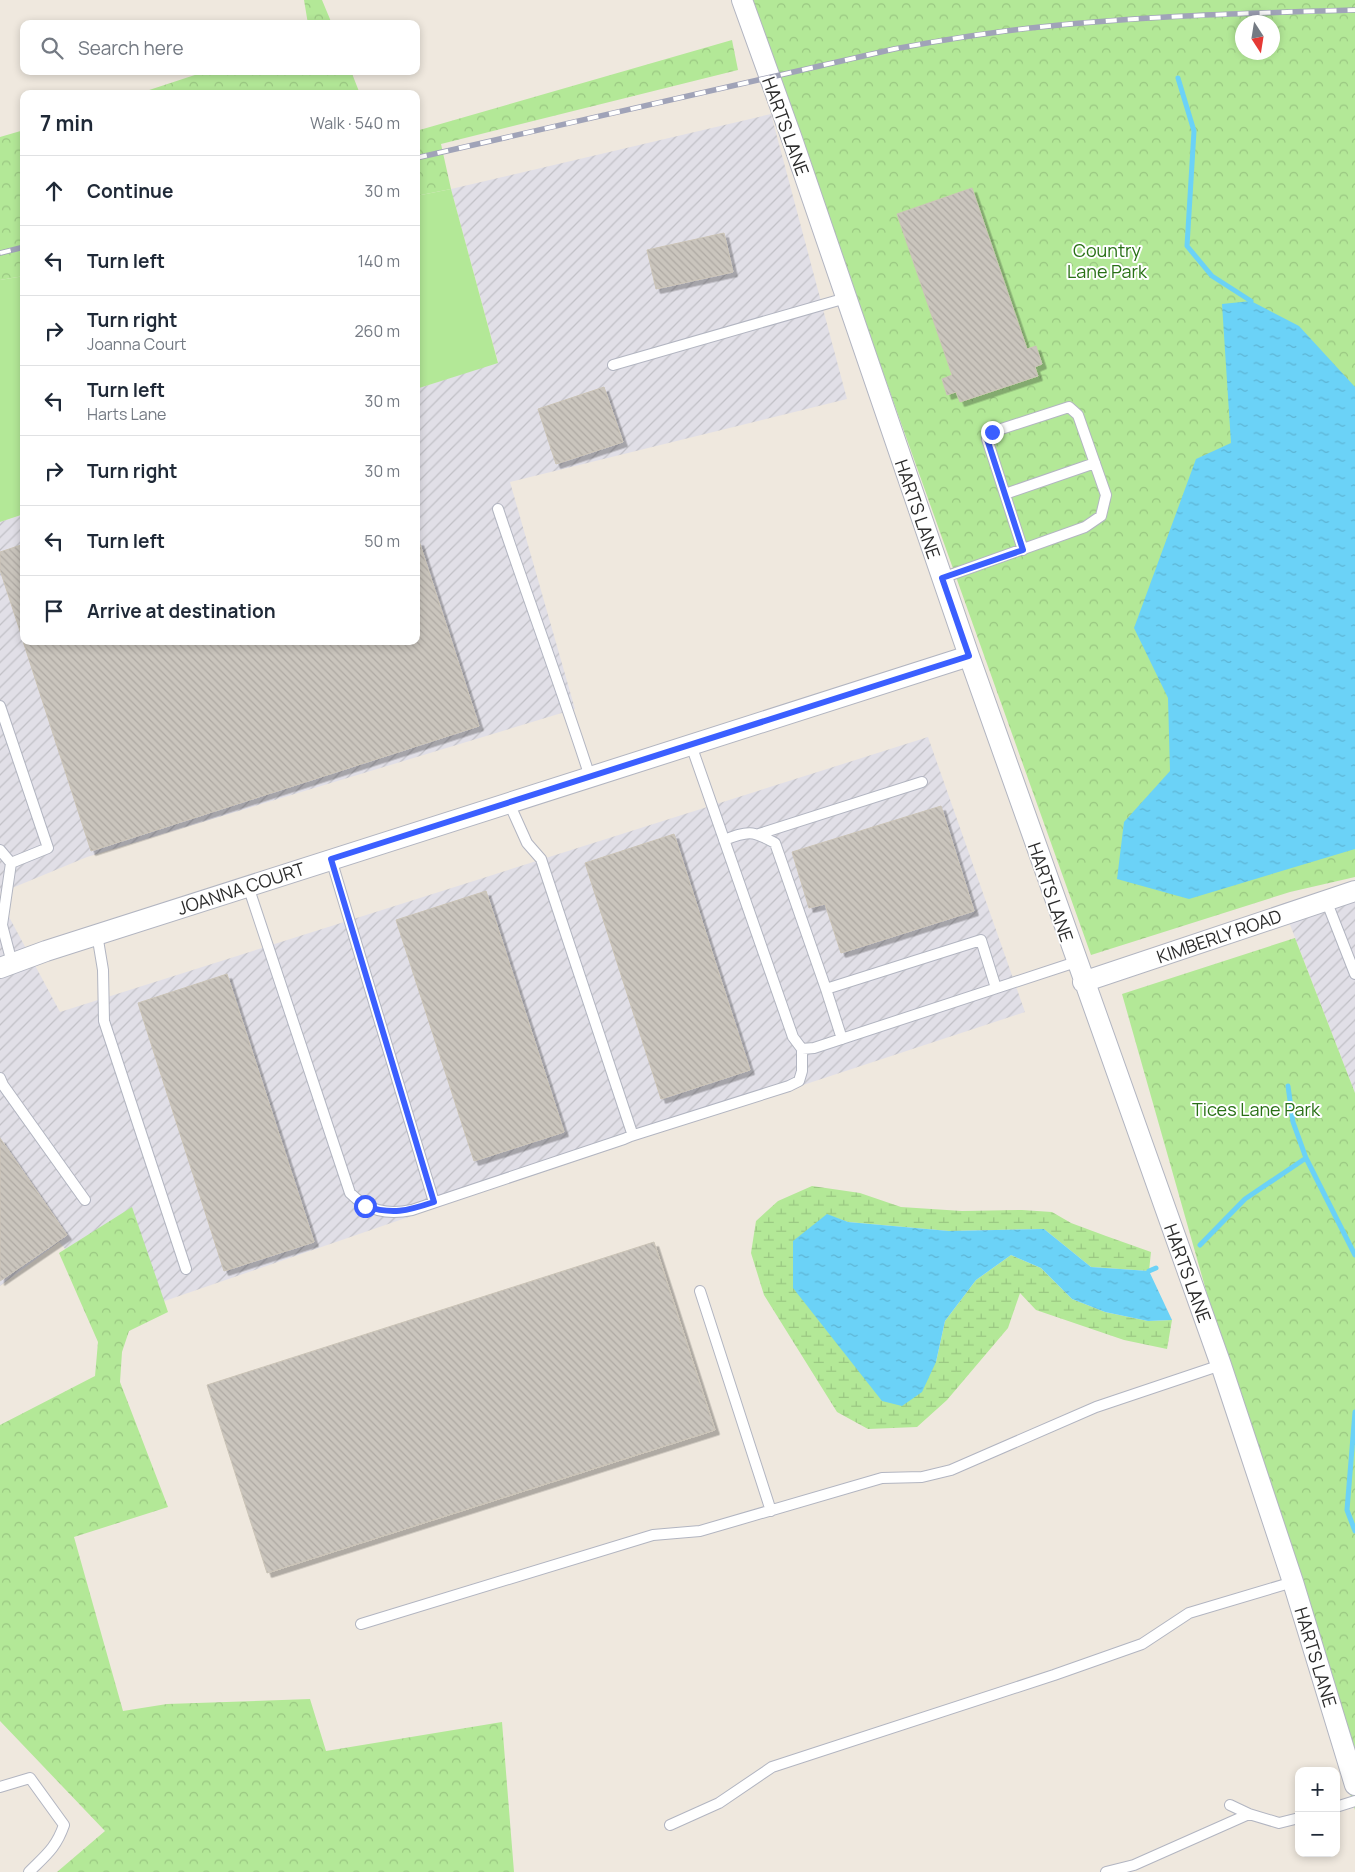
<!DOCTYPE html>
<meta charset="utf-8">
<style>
:root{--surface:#fff;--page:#f2f2f3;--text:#1f2937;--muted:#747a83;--line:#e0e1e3}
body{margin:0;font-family:Manrope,sans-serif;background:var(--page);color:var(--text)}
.controls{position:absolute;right:15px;bottom:15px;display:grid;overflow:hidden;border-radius:10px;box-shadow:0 2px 8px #0003}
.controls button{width:45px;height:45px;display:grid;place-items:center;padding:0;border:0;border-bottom:1px solid var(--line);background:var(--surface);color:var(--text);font:25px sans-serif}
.compass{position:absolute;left:1235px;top:15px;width:45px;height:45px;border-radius:50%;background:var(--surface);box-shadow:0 2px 8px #0003;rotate:168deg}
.stop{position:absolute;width:15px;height:15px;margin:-11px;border:4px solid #3b5fff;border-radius:50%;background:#fff}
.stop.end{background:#3b5fff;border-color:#fff;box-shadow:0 1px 5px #0008}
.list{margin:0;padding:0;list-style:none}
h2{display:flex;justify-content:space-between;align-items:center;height:65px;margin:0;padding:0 20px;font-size:21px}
h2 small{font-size:16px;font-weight:400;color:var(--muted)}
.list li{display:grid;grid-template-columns:32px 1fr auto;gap:15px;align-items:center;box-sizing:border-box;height:70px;padding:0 20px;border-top:1px solid var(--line)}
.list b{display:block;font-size:19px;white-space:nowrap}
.list p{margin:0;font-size:16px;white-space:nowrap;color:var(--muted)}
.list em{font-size:16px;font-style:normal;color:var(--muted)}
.icon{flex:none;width:28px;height:28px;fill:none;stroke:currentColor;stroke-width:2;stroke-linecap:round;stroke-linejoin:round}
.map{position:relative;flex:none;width:1355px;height:1872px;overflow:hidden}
.search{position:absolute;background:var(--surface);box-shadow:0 2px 8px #0003;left:20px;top:20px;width:400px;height:55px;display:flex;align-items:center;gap:12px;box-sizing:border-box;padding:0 18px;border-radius:10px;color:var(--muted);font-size:19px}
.panel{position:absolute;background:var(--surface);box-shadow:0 2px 8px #0003;left:20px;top:90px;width:400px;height:555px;border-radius:10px}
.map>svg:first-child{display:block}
.industrial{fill:url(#industrial-furrows)}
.grass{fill:#b3e897}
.forest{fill:url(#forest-crowns);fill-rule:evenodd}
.wetland{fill:url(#wetland-marsh)}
.water{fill:url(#water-ripples)}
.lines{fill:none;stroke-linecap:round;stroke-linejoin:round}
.stream{stroke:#6bd2f7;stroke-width:5}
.building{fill:url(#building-back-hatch);stroke:#cbc4b7;filter:url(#shadow)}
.service-casing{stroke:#b2b5c1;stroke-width:12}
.minor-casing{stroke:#b2b5c1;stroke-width:22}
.service{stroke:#fff;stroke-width:10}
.minor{stroke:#fff;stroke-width:20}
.rail-casing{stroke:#a0a3b8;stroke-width:5.5}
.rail{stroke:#fff;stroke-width:4;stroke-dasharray:11;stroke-linecap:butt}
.route{stroke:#3b5fff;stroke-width:6}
.labels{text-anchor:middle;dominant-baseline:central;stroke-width:4;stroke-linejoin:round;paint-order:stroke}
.street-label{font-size:18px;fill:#2c2c2c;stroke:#fff}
.park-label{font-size:18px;fill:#297016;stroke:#fff}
</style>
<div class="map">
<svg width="1355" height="1872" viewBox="0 0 1355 1872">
<defs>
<pattern id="industrial-furrows" width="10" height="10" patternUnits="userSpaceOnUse" patternTransform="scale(1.25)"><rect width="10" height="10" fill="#e1dfe7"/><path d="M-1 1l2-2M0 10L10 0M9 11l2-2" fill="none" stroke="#c1c0c6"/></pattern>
<pattern id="forest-crowns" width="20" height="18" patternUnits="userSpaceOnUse" patternTransform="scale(1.25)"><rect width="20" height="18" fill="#b3e897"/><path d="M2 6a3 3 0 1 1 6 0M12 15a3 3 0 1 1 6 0" fill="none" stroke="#9ac782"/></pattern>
<pattern id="wetland-marsh" width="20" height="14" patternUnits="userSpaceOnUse" patternTransform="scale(1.25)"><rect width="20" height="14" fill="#b3e897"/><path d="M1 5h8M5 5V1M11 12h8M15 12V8" fill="none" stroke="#9ac782"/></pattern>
<pattern id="water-ripples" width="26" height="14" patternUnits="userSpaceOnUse" patternTransform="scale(1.25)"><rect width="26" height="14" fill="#6bd2f7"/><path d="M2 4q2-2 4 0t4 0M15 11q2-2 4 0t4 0" fill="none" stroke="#5db4d4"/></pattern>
<pattern id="building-back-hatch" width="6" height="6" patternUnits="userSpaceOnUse" patternTransform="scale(1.25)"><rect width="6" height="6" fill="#cac5bd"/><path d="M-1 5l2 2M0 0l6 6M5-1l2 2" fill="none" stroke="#aea9a3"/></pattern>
<filter id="shadow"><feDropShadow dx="4.5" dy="4.5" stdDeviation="0" flood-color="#0004"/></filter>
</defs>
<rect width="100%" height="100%" fill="#efe8de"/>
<path class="industrial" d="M771,114L847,399L510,482L575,709L87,857L0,893V522L24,514V641H416V389L498,362L451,189Z
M928,737L1025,1012L536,1173L124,1315L59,1242L0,1286V900L60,1012Z
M1355,881V1093L1282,904Z"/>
<path class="grass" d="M451,189L498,363L416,389V196Z
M24,276V514L0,522V280Z"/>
<path class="forest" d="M304,0H322L332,24H308Z
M750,0H1355V877L1290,892L1091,955ZM1242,22H1272V52H1242Z
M732,40L738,70L441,144L451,189L416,196V131Z
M207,71H351L360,94H137Z
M24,130V276L0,280V137Z
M1295,938L1355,1093V1810L1328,1721L1122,994Z
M132,1207L168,1312L129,1331L122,1352L120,1382L168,1507L74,1537L123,1711L167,1704L310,1699L326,1751L502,1722L514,1872H57L105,1831L0,1721V1425L95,1376L98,1342L59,1253Z"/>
<path class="wetland" d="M812,1186L860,1193L901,1207L962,1211L1022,1210L1052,1212L1071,1223L1106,1236L1151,1252L1149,1271L1091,1267L1044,1229L949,1231L848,1222L827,1215L936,1362L945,1321L976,1280L1011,1255L1041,1268L1072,1299L1105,1312L1148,1321L1172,1320L1167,1349L1124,1340L1036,1310L1020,1293L1008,1328L947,1400L917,1427L868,1429L837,1412L764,1295L751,1253L756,1221L778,1201Z"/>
<path class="water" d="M1251,301L1299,326L1355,387V849L1189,899L1117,879L1124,822L1170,771L1168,698L1134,628L1196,459L1231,443L1222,304Z
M827,1214L848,1222L949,1231L1044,1229L1091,1267L1149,1271L1172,1320L1148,1321L1105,1312L1072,1299L1041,1268L1011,1255L976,1280L945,1321L936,1362L922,1392L902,1406L882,1401L793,1288V1241Z"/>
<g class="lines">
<path class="stream" d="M1178,78L1194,131L1187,246L1212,276L1251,301
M1288,1086L1293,1122L1306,1158
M1200,1245L1245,1199L1306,1158L1355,1255
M1149,1271L1156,1268
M1355,1412L1347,1510L1355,1531"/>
</g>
<path class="building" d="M972,188L1027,349L1036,346L1042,364L1035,367L1038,376L960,402L956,392L947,395L942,379L952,375L897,214Z
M724,233L733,272L656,289L647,250Z
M604,387L623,442L556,464L538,409Z
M419,541L479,726L91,851L23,641H416V542Z
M24,544V634H21L0,570V552Z
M941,806L974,911L841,953L825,904L809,908L792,852Z
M674,834L750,1070L661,1099L585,863Z
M486,891L564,1132L474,1161L396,920Z
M227,974L314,1242L224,1271L138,1003Z
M0,1138L67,1235L0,1281Z
M654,1242L715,1430L267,1573L207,1385Z"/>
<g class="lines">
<defs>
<path id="service" d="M613,365L846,298
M1005,494L1095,463
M498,509C528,599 561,687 590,777
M942,578L1085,527L1101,516L1106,495L1078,415L1069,407L992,432L987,439L1023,550
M0,706L48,848L11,863
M691,745L793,1037L802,1049L814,1048L1076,962
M759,834L922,782
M724,840C748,831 752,830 775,843L826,989
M0,850L11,863
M331,859L434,1202
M11,863L2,925L12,963
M248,886L350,1193C368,1211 387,1215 412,1210L624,1139L631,1136L632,1133L541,859L527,843L509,803
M1326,900L1355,974
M97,934L103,970L104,1021L186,1269
M842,1039L826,989L981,940L996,988
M0,1078L3,1085L85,1200
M631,1136L789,1086L799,1081L802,1071V1049
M700,1291L771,1511
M361,1624L653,1535L700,1531L882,1478L922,1477L951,1470L1096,1407L1221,1365
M0,1787L30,1778L64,1825C56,1848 46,1855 29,1872
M1230,1805L1249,1814L1279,1823L1299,1818
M1336,1807L1355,1801
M670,1825L719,1803L772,1767L1054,1675L1142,1644L1189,1613L1293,1582
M1106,1872L1134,1865L1249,1814"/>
<path id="minor" d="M742,0L792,139L969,656L1221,1365L1293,1582L1355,1785
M0,968L46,951L969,656
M1083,982L1355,891"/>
</defs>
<use href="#service" class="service-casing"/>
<use href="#minor" class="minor-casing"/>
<use href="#service" class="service"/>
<use href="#minor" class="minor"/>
<defs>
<path id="rail" d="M416,158L894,49C942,40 991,32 1040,27C1144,16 1250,13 1355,10
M0,253L24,247"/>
</defs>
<use href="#rail" class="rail-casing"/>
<use href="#rail" class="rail"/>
</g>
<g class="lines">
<path class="route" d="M365,1206C392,1215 407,1211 434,1202L331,859L969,656L942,578L1023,550L987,439L992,432"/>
</g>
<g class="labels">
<g class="street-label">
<text transform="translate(786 126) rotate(70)">HARTS LANE</text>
<text transform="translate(918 509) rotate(71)">HARTS LANE</text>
<text transform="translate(241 888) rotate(-18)">JOANNA COURT</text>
<text transform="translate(1051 892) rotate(71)">HARTS LANE</text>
<text transform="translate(1219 936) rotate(-19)">KIMBERLY ROAD</text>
<text transform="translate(1188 1273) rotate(70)">HARTS LANE</text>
<text transform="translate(1316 1657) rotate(73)">HARTS LANE</text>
</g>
<g class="park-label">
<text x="1107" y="250">Country<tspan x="1107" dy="21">Lane Park</tspan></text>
<text x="1256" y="1109">Tices Lane Park</text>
</g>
</g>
</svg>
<div class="controls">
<button>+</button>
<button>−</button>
</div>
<svg class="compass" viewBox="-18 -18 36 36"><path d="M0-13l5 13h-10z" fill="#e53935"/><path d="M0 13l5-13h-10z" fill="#747a83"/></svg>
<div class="stop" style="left:365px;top:1206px"></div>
<div class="stop end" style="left:992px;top:432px"></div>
<div class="search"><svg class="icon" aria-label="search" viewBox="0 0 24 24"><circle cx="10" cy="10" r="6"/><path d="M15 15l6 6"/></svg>Search here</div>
<section class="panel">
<h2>7 min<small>Walk · 540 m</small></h2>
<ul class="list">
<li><svg class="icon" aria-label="ahead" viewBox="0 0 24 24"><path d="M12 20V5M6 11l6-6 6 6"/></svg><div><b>Continue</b></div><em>30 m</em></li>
<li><svg class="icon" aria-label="left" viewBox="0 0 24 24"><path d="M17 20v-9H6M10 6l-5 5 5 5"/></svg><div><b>Turn left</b></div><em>140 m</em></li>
<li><svg class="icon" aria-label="right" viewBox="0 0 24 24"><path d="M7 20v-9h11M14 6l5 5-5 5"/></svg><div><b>Turn right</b><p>Joanna Court</p></div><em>260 m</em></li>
<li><svg class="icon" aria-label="left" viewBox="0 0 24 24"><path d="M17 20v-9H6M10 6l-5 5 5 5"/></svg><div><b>Turn left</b><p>Harts Lane</p></div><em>30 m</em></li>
<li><svg class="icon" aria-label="right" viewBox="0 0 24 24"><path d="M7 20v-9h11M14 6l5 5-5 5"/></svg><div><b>Turn right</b></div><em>30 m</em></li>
<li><svg class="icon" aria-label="left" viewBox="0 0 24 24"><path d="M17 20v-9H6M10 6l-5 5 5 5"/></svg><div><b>Turn left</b></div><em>50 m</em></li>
<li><svg class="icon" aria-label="arrive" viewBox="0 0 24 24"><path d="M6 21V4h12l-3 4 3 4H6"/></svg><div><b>Arrive at destination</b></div></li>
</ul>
</section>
</div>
